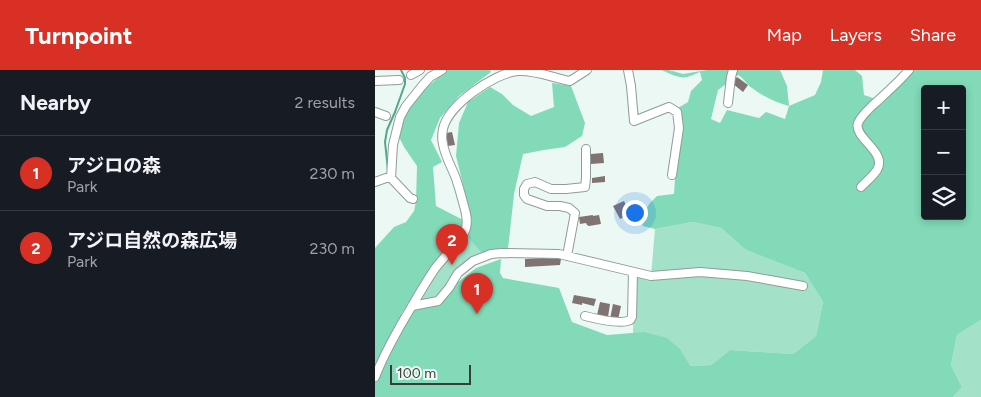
<!DOCTYPE html>
<meta charset="utf-8">
<style>
:root{--surface:#171b24;--page:#242831;--text:#f1f3f6;--muted:#9ea1a6;--line:#363941;--accent:#d93025}
body{margin:0;font-family:Figtree,"Noto Sans JP",sans-serif;background:var(--page);color:var(--text)}
.controls{position:absolute;right:15px;top:15px;display:grid;overflow:hidden;border-radius:5px;box-shadow:0 2px 8px #0003}
.controls button{width:45px;height:45px;display:grid;place-items:center;padding:0;border:0;border-bottom:1px solid var(--line);background:var(--surface);color:var(--text);font:25px sans-serif}
.scale{position:absolute;left:15px;bottom:12px;width:81px;box-sizing:border-box;padding-left:5px;border:2px solid #393e3b;border-top:0;font-size:14px;line-height:18px;white-space:nowrap;color:#393e3b;-webkit-text-stroke:4px #ebf8f3;paint-order:stroke}
.you{position:absolute;left:259px;top:142px;width:18px;height:18px;margin:-12px;border:4px solid #fff;border-radius:50%;background:#1a73e8;box-shadow:0 0 0 8px #1a73e833}
.badge{display:grid;place-items:center;width:32px;height:32px;border-radius:50%;background:var(--accent);color:#fff;font-size:16px;font-weight:700}
.pin{position:absolute;translate:-50% -41px;filter:drop-shadow(0 1px 2px #0008)}
.pin::after{content:'';position:absolute;top:26px;width:18px;height:15px;background:inherit;clip-path:polygon(0 0,100% 0,50% 100%)}
.list{margin:0;padding:0;list-style:none}
h2{display:flex;justify-content:space-between;align-items:center;height:65px;margin:0;padding:0 20px;font-size:21px}
h2 small{font-size:16px;font-weight:400;color:var(--muted)}
.list li{display:grid;grid-template-columns:32px 1fr auto;gap:15px;align-items:center;box-sizing:border-box;height:75px;padding:0 20px;border-top:1px solid var(--line)}
.list b{display:block;font-size:19px;white-space:nowrap}
.list p{margin:0;font-size:16px;white-space:nowrap;color:var(--muted)}
.list em{font-size:16px;font-style:normal;color:var(--muted)}
.icon{flex:none;width:28px;height:28px;fill:none;stroke:currentColor;stroke-width:2;stroke-linecap:round;stroke-linejoin:round}
.map{position:relative;flex:none;width:606px;height:327px;overflow:hidden}
header{display:flex;align-items:center;gap:30px;box-sizing:border-box;height:70px;padding:0 25px;background:var(--accent);color:#fff}
header strong{font-size:24px}
nav{display:flex;gap:28px;margin-inline-start:auto;font-size:18px}
main{display:flex}
aside{flex:1;background:var(--surface)}
.map>svg:first-child{display:block}
.green{fill:#a3e1c9}
.forest{fill:#82dab9;fill-rule:evenodd}
.lines{fill:none;stroke-linecap:round;stroke-linejoin:round}
.stream{stroke:#51a98a;stroke-width:2}
.building{fill:#807372}
.minor-casing{stroke:#909c97;stroke-width:10}
.minor{stroke:#fff;stroke-width:8}
</style>
<header>
<strong>Turnpoint</strong>
<nav><a>Map</a><a>Layers</a><a>Share</a></nav>
</header>
<main>
<aside>
<h2>Nearby<small>2 results</small></h2>
<ul class="list">
<li><span class="badge">1</span><div><b>アジロの森</b><p>Park</p></div><em>230 m</em></li>
<li><span class="badge">2</span><div><b>アジロ自然の森広場</b><p>Park</p></div><em>230 m</em></li>
</ul>
</aside>
<div class="map">
<svg width="606" height="327" viewBox="0 0 606 327">
<rect width="100%" height="100%" fill="#ebf8f3"/>
<path class="green" d="M318,152L346,158L371,180L430,203L448,232L441,266L418,284L355,280L336,295L314,296L306,280L258,263L259,207L276,206L280,159Z
M91,166L107,183C84,194 76,208 62,229L40,233L54,211Z
M606,250V327H578L587,317L576,295L582,265Z"/>
<path class="forest" d="M72,0H115L116,2L84,26L65,48L56,70L67,92L58,97L61,136L90,151L87,163L60,196L26,244L35,247L39,239L64,234L78,216L101,198L126,189L125,203L128,208L184,218L197,252L232,265L269,262L292,268L306,280L315,296L336,295L355,280L418,284L441,266L448,232L430,203L371,180L346,158L318,152L280,159L268,156L265,148L275,133L282,126L299,124L300,108L307,57L303,38L313,32L316,21L327,10L325,2C320,4 316,6 312,7C304,9 294,3 286,0H294L308,4L332,0H405L412,16L414,36L440,25L446,12L448,0H480L487,6L489,25L507,31L537,0H606V250L582,265L576,295L587,317L578,327H0V178L19,157L31,152L39,141L41,131L42,96L29,77L22,63L33,38L51,18ZM363,5C369,8 371,14 377,18C387,26 402,33 414,36L410,49L391,42L384,48L352,40L345,53L336,49L343,20ZM550,19H587V146H550Z
M177,13L196,16L210,53L207,66L190,77L169,80L148,84L139,124L133,179L107,183L91,166L97,151L81,86L84,53L93,32L115,17L127,24L138,35L156,46L179,37Z"/>
<g class="lines">
<path class="stream" d="M13,100L10,72L12,60L20,42L30,14V8L26,0"/>
</g>
<path class="building" d="M362,7L373,15L368,22L357,13Z
M77,62L80,75L73,76L71,63Z
M228,83L229,93L216,94V84Z
M230,106V112L217,113V108Z
M249,131L255,144L245,149L238,136Z
M218,145V146L224,145L226,154L214,156L212,155L211,153L205,154L204,147Z
M167,188L186,189L185,195L150,197V189Z
M199,225L221,229L219,236L207,233V235L197,233Z
M225,232L235,234L233,247L222,245Z
M238,234L246,236L243,250L235,249Z"/>
<g class="lines">
<defs>
<path id="minor" d="M253,0L256,16L259,51L294,37L302,42L304,58L297,105
M36,5L45,0
M0,11L24,10
M353,33L356,7L358,0
M0,42L11,46
M16,108L35,128L38,129
M0,112L11,108H16L18,75L25,47L31,36L47,16L55,7L67,0
M486,117C491,112 498,106 502,100C513,82 478,68 483,53C486,46 493,40 498,35C510,24 523,13 534,0
M192,186L200,143L194,138L185,136H172L152,129L149,125V119L152,114L160,112L176,119H191L210,117L211,108V79
M37,236L63,231L74,218L83,203L98,191L116,184L126,183L184,184L276,206L325,202L372,206L428,216
M210,246C218,248 247,255 255,250C256,250 256,248 257,247L258,202
M0,307C10,282 23,259 37,236C44,224 51,212 59,200C67,188 87,171 91,158C93,150 91,143 89,136C86,126 84,116 80,106C76,96 70,86 68,74C67,70 67,64 68,59C73,35 119,3 143,1C161,0 178,8 195,11L212,0"/>
</defs>
<use href="#minor" class="minor-casing"/>
<use href="#minor" class="minor"/>
</g>
</svg>
<div class="controls">
<button>+</button>
<button>−</button>
<button><svg class="icon" aria-label="layers" viewBox="0 0 24 24"><path d="M12 4l9 5-9 5-9-5zM3 14l9 5 9-5"/></svg></button>
</div>
<div class="scale">100 m</div>
<div class="you"></div>
<div class="pin badge" style="left:102px;top:244px">1</div>
<div class="pin badge" style="left:77px;top:195px">2</div>
</div>
</main>
